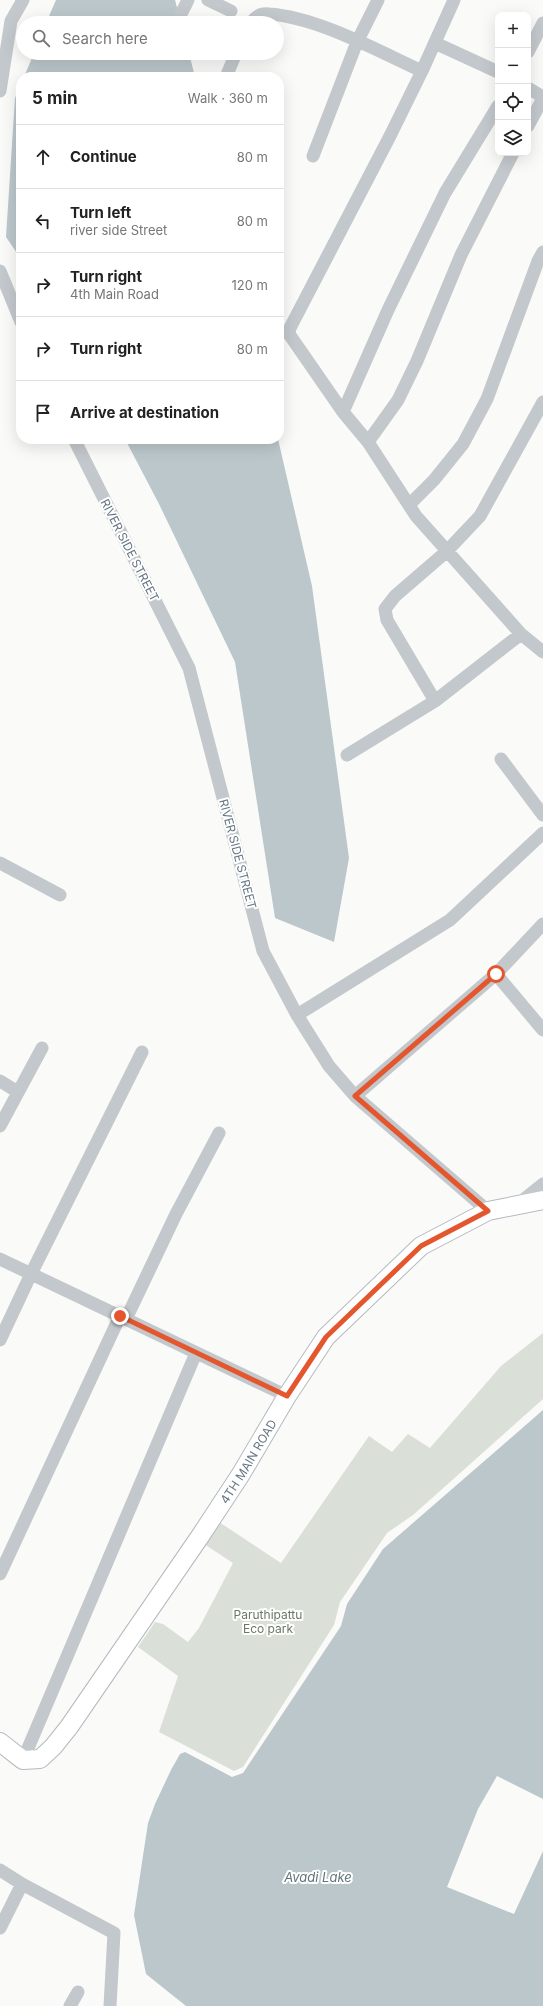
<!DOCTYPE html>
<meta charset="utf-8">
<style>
:root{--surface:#fff;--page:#f2f2f2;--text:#222;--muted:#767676;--line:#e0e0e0}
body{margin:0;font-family:Inter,sans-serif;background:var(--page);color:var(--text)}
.controls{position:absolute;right:12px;top:12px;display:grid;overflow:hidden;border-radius:8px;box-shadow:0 4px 16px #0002}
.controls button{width:36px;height:36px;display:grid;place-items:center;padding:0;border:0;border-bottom:1px solid var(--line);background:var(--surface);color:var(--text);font:20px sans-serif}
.stop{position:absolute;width:12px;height:12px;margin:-9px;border:3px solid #e4572e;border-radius:50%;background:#fff}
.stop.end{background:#e4572e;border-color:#fff;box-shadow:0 1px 4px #0008}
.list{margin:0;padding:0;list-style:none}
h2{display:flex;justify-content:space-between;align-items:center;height:52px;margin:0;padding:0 16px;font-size:17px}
h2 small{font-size:13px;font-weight:400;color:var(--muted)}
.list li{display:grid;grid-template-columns:26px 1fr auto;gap:12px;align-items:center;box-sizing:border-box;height:64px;padding:0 16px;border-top:1px solid var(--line)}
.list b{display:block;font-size:15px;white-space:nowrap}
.list p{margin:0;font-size:13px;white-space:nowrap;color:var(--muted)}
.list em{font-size:13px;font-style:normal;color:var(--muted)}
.icon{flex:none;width:22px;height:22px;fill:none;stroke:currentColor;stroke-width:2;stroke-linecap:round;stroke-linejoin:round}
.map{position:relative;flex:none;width:543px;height:2006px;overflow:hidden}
.search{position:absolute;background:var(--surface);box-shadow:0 4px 16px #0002;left:16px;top:16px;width:268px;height:44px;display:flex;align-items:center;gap:10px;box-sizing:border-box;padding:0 14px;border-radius:22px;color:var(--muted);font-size:15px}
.panel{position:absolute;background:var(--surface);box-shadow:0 4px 16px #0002;left:16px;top:72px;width:268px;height:372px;border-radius:16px}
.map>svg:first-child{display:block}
.green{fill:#dadfd7}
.water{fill:#bbc7cb}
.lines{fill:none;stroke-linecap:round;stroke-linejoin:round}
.secondary-casing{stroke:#b3babf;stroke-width:20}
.minor{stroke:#c3c8cc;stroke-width:13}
.secondary{stroke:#fff;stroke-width:18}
.route{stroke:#e4572e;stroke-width:5}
.labels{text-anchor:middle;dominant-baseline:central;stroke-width:4;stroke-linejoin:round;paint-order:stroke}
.street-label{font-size:12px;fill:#657683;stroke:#fff}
.park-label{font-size:12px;fill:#687a64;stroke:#fff}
.water-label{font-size:13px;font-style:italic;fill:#60757c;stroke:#fff}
</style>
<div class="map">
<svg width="543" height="2006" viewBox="0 0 543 2006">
<rect width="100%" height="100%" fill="#fafaf8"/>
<path class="green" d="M543,1333V1399L413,1515L387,1533L340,1602L334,1625L243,1767L234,1771L159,1732L178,1676L138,1647L155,1622L163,1624L188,1642L199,1628L233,1563L204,1544L219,1522L281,1563L369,1436L392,1452L408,1434L430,1448L501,1366Z"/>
<path class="water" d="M56,0H175L181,23H46Z
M34,53H189L195,77H24Z
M21,84V259L6,237L15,98Z
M125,439H278L312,586L349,858L334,942L275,918L235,662L159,504Z
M543,1410V1799L497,1776L478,1809L447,1887L514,1914L543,1851V2006H186L146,1974L134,1915L148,1823L155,1804L171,1770L180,1754L185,1752L232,1777L243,1773L341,1626L347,1604L383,1549Z"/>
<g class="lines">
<defs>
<g id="secondary">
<path id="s1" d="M0,1742L23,1760L40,1759L53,1747L69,1727L201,1535L241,1474L287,1396L326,1337L421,1246L488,1211L543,1200"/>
</g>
</defs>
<use href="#secondary" class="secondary-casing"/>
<path class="minor" d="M208,0L231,11
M454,0L422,71L390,136L290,328L289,334L343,412L368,442L416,516L521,634L543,652
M181,14L188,0
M251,23C255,17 261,13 269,14C317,17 378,51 422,71
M435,43L498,72
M528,52L543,23
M226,77L236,53
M528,88L543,97
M0,91L11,21L23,0
M528,126L543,98
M313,156L357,42L378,0
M0,271L21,322
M343,412L388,310L445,193L498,106
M74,439L189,668L263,951L297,1015L329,1066L355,1096L488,1211
M368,442L398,400L417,361L461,255L513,153
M409,505L434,480L463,444L487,399L538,261L543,252
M435,701L387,620L385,609L395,596L446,552L480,516L543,402
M347,755L435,701L521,634
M501,759L543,815
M0,863L60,895
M496,974L543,1030
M297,1015L450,920L543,833
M0,1081L18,1092
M355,1096L496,974L543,924
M0,1126L42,1048
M518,1204L543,1184
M0,1259L287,1396
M126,1319L176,1214L219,1133
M0,1340L31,1274L142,1052
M0,1574L120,1316
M23,1760L196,1353
M0,1870L22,1884L0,1928
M22,1884L114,1933L110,2006
M70,2006L78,1992"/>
<use href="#secondary" class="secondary"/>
</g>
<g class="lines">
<path class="route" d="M120,1316L287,1396L326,1337L421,1246L488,1211L355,1096L496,974"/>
</g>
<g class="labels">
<g class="street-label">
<text transform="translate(130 550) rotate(63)">RIVER SIDE STREET</text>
<text transform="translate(238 854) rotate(75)">RIVER SIDE STREET</text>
<text stroke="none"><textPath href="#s1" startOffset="410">4TH MAIN ROAD</textPath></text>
</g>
<g class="park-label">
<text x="268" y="1614">Paruthipattu<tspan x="268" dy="14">Eco park</tspan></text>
</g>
<g class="water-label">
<text x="318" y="1877">Avadi Lake</text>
</g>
</g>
</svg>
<div class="controls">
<button>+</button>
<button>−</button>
<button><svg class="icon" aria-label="locate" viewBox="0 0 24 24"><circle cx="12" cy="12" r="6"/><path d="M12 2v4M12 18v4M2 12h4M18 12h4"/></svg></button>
<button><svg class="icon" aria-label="layers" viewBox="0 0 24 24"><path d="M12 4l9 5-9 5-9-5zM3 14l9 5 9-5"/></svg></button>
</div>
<div class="stop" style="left:496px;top:974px"></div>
<div class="stop end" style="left:120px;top:1316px"></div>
<div class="search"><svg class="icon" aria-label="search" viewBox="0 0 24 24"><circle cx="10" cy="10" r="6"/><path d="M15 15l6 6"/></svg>Search here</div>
<section class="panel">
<h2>5 min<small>Walk · 360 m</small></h2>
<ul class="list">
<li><svg class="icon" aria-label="ahead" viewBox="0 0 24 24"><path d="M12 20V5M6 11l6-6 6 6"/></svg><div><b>Continue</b></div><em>80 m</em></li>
<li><svg class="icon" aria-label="left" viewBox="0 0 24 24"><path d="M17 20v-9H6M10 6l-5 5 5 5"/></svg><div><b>Turn left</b><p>river side Street</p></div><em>80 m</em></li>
<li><svg class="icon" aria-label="right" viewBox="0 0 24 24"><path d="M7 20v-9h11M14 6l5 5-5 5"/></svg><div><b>Turn right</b><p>4th Main Road</p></div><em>120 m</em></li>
<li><svg class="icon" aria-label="right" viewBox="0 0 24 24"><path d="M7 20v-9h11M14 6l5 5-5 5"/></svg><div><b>Turn right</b></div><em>80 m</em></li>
<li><svg class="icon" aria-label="arrive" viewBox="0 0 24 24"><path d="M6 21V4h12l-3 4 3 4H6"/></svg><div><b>Arrive at destination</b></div></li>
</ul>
</section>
</div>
